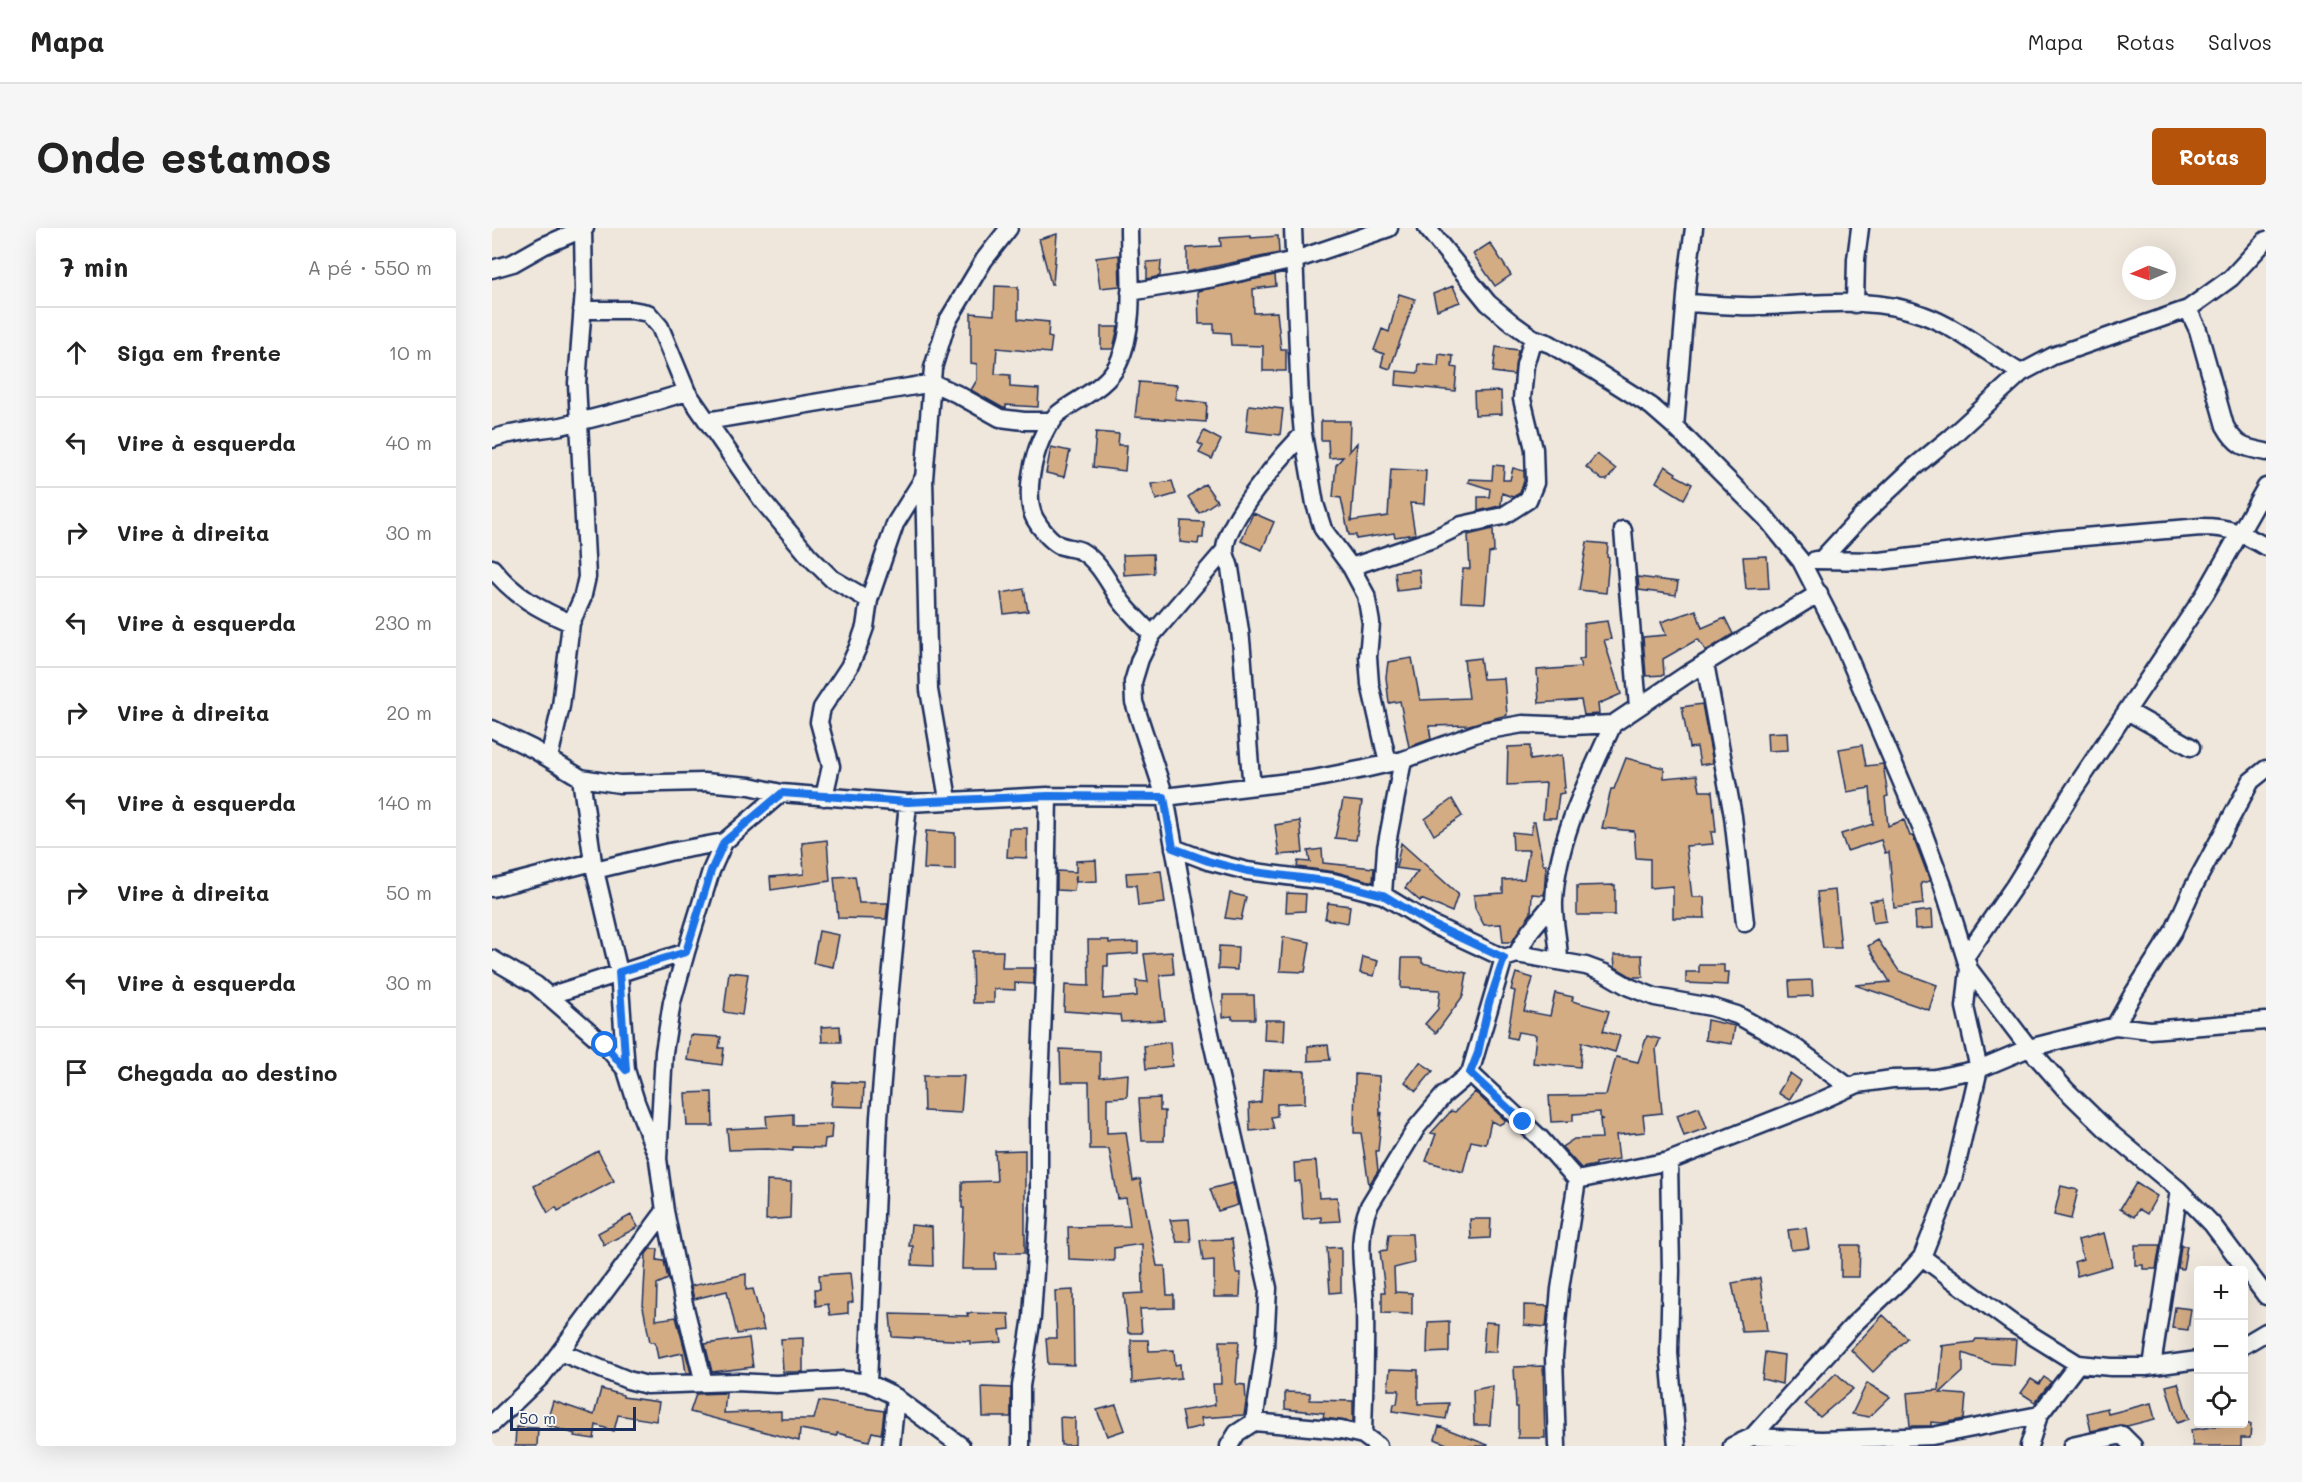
<!DOCTYPE html>
<html lang="pt">
<meta charset="utf-8">
<style>
:root{--surface:#fff;--page:#f6f6f6;--text:#222;--muted:#767676;--line:#e0e0e0;--accent:#b45309}
body{margin:0;font-family:Mali,sans-serif;background:var(--page);color:var(--text)}
.controls{position:absolute;right:18px;bottom:18px;display:grid;overflow:hidden;border-radius:6px;box-shadow:0 6px 24px #0002}
.controls button{width:54px;height:54px;display:grid;place-items:center;padding:0;border:0;border-bottom:2px solid var(--line);background:var(--surface);color:var(--text);font:30px sans-serif}
.compass{position:absolute;left:1630px;top:18px;width:54px;height:54px;border-radius:50%;background:var(--surface);box-shadow:0 6px 24px #0002;rotate:268deg}
.scale{position:absolute;left:18px;bottom:15px;width:126px;box-sizing:border-box;padding-left:6px;border:3px solid #1b2f5e;border-top:0;font-size:16px;line-height:21px;white-space:nowrap;color:#1b2f5e;-webkit-text-stroke:4px #f6f6f2;paint-order:stroke}
.stop{position:absolute;width:18px;height:18px;margin:-14px;border:4px solid #1a73e8;border-radius:50%;background:#fff}
.stop.end{background:#1a73e8;border-color:#fff;box-shadow:0 2px 6px #0008}
.list{margin:0;padding:0;list-style:none}
h2{display:flex;justify-content:space-between;align-items:center;height:78px;margin:0;padding:0 24px;font-size:26px}
h2 small{font-size:20px;font-weight:400;color:var(--muted)}
.list li{display:grid;grid-template-columns:39px 1fr auto;gap:18px;align-items:center;box-sizing:border-box;height:90px;padding:0 24px;border-top:2px solid var(--line)}
.list b{display:block;font-size:22px;white-space:nowrap}
.list em{font-size:20px;font-style:normal;color:var(--muted)}
.icon{flex:none;width:33px;height:33px;fill:none;stroke:currentColor;stroke-width:2;stroke-linecap:round;stroke-linejoin:round}
.map{position:relative;flex:none;width:1774px;height:1218px;overflow:hidden;border-radius:6px}
header{display:flex;align-items:center;gap:36px;box-sizing:border-box;height:84px;padding:0 30px;background:var(--surface);border-bottom:2px solid var(--line)}
header strong{font-size:28px}
nav{display:flex;gap:33px;margin-inline-start:auto;font-size:21px}
.intro{display:flex;align-items:center;justify-content:space-between;box-sizing:border-box;height:144px;padding:0 36px}
h1{margin:0;font-size:42px}
.button{padding:15px 27px;border-radius:6px;background:var(--accent);color:#fff;font-size:21px;font-weight:700}
main{display:flex;gap:36px;padding:0 36px}
aside{flex:1;background:var(--surface);border-radius:6px;box-shadow:0 6px 24px #0002}
.map>svg:first-child{display:block}
.building{fill:#d3ac84;stroke:#1b2f5e;stroke-width:1.5}
.lines{fill:none;stroke-linecap:round;stroke-linejoin:round}
.minor-casing{stroke:#1b2f5e;stroke-width:21}
.minor{stroke:#f6f6f2;stroke-width:16}
.route{stroke:#1a73e8;stroke-width:8}
</style>
<header>
<strong>Mapa</strong>
<nav><a>Mapa</a><a>Rotas</a><a>Salvos</a></nav>
</header>
<div class="intro"><h1>Onde estamos</h1><a class="button">Rotas</a></div>
<main>
<aside>
<h2>7 min<small>A pé · 550 m</small></h2>
<ul class="list">
<li><svg class="icon" aria-label="ahead" viewBox="0 0 24 24"><path d="M12 20V5M6 11l6-6 6 6"/></svg><div><b>Siga em frente</b></div><em>10 m</em></li>
<li><svg class="icon" aria-label="left" viewBox="0 0 24 24"><path d="M17 20v-9H6M10 6l-5 5 5 5"/></svg><div><b>Vire à esquerda</b></div><em>40 m</em></li>
<li><svg class="icon" aria-label="right" viewBox="0 0 24 24"><path d="M7 20v-9h11M14 6l5 5-5 5"/></svg><div><b>Vire à direita</b></div><em>30 m</em></li>
<li><svg class="icon" aria-label="left" viewBox="0 0 24 24"><path d="M17 20v-9H6M10 6l-5 5 5 5"/></svg><div><b>Vire à esquerda</b></div><em>230 m</em></li>
<li><svg class="icon" aria-label="right" viewBox="0 0 24 24"><path d="M7 20v-9h11M14 6l5 5-5 5"/></svg><div><b>Vire à direita</b></div><em>20 m</em></li>
<li><svg class="icon" aria-label="left" viewBox="0 0 24 24"><path d="M17 20v-9H6M10 6l-5 5 5 5"/></svg><div><b>Vire à esquerda</b></div><em>140 m</em></li>
<li><svg class="icon" aria-label="right" viewBox="0 0 24 24"><path d="M7 20v-9h11M14 6l5 5-5 5"/></svg><div><b>Vire à direita</b></div><em>50 m</em></li>
<li><svg class="icon" aria-label="left" viewBox="0 0 24 24"><path d="M17 20v-9H6M10 6l-5 5 5 5"/></svg><div><b>Vire à esquerda</b></div><em>30 m</em></li>
<li><svg class="icon" aria-label="arrive" viewBox="0 0 24 24"><path d="M6 21V4h12l-3 4 3 4H6"/></svg><div><b>Chegada ao destino</b></div></li>
</ul>
</aside>
<div class="map">
<svg width="1774" height="1218" viewBox="0 0 1774 1218">
<rect width="100%" height="100%" fill="#efe7dc"/>
<filter id="ink" filterUnits="userSpaceOnUse"><feTurbulence type="fractalNoise" baseFrequency=".0167" numOctaves="2"/><feDisplacementMap in="SourceGraphic" scale="12" xChannelSelector="R" yChannelSelector="G"/><feConvolveMatrix kernelMatrix="1 2 1 2 8 2 1 2 1" color-interpolation-filters="sRGB"/></filter>
<g filter="url(#ink)">
<path class="building" d="M565,6L561,56H559L547,11Z
M759,8V10L786,8L787,25L695,44V20L729,18L728,10Z
M998,15L1019,47L1003,58L981,26Z
M627,27L628,58L608,60L604,30Z
M669,33L668,48L655,51V34Z
M783,47L784,58L761,61L762,85L785,84L789,121H794V143H771V118L739,117L738,105L722,104V96H707L706,63Z
M503,58L526,59V91L557,94L556,109L560,110L558,125L505,120L503,146L518,147V159L547,161L546,179L514,177V180H511L479,162L485,152V136L479,135V85L502,87Z
M961,58L968,74L945,82L941,66Z
M907,66L923,71L898,141L889,138L892,126L882,122L890,101L897,104Z
M609,99H626L621,121H609Z
M1004,119L1026,122L1022,147L1001,144Z
M947,126L961,128L960,139L965,140L963,163L904,157L905,143L926,145L927,136L946,138Z
M647,154L685,157L683,171L715,175L714,194L643,189Z
M1009,163L1010,186L983,187L982,164Z
M757,177L791,181L788,207L754,203Z
M829,193H858L857,224L865,215L859,293L896,288L899,241L934,243L932,276L918,275L923,306L903,309L902,305L864,311V307H857L849,270L841,269L844,237L851,229L837,230L836,212H829Z
M712,203L729,212L720,231L707,225L711,218L706,215Z
M604,204L627,206L626,217H635L633,243L601,239Z
M559,219L578,223L572,249L554,245Z
M1105,226L1124,241L1115,252H1110L1094,239Z
M1001,237L1012,238L1011,252H1018L1021,240L1032,243V253L1028,265L1021,269L1010,265L1009,277L1007,278L986,283V269H997L998,261L976,254L977,251L1000,252Z
M1173,238L1184,245L1183,247L1200,256L1192,271L1164,254Z
M680,253L684,266L664,272L659,256Z
M713,256L725,273L707,285L696,269Z
M761,285L782,294L770,322L749,313Z
M689,293L712,294L711,310H707L706,316L688,314Z
M1001,301L1002,324L997,325L993,375L969,374L971,341H978L976,307Z
M1095,314L1116,316L1115,329L1117,330L1114,365L1087,362Z
M661,326L662,345L632,347L631,327Z
M1275,328L1277,360L1254,361L1251,329Z
M927,341L929,360L905,363L903,344Z
M1146,349L1186,354L1184,367L1147,362Z
M532,361L536,383L512,386L509,365Z
M1204,382L1210,400L1233,390L1241,406L1214,423L1206,411L1171,431L1172,447L1154,448L1151,409L1174,407L1169,394Z
M1115,393L1119,411L1112,412L1129,466L1106,476L1107,486L1092,487L1089,472L1047,475L1045,442L1089,439L1087,432L1092,430V396Z
M920,430L928,472L977,470L972,432L988,430L991,451L1012,450L1015,487L977,497L937,498L939,511L917,519L908,473L897,475L894,449L896,434Z
M1210,476L1221,535L1208,537L1205,519L1197,520L1190,479Z
M1295,504L1296,522L1276,523L1275,505Z
M1370,517L1374,538L1391,536L1396,568L1393,569L1396,598L1412,592L1418,608H1421L1438,653L1429,655L1431,676L1402,680L1397,624L1393,625L1389,612L1355,623L1349,606L1381,596L1378,560L1355,564L1347,521Z
M1038,518V532L1070,527L1073,560H1071L1072,565L1067,566L1064,590H1051L1054,555L1015,557L1016,519Z
M1134,530L1172,540V550L1205,547L1208,563H1220L1224,604H1219L1221,616L1194,618L1200,669H1212L1213,690H1181V658L1158,660V631L1144,630L1142,603L1110,600L1119,561H1122Z
M960,571L970,588L942,607L933,591Z
M851,572L870,574L864,612L843,610Z
M808,593L811,625L787,627L783,597Z
M1041,594H1043L1051,637H1054L1052,667L1040,666L1039,685L1020,714H1011L1009,696L992,697L983,680L982,667L1011,665V652L1032,651L1037,622H1021L1020,604L1039,606Z
M517,600H535V630L515,629Z
M434,603L463,605V642L432,641Z
M335,612L338,653L279,662L278,649L312,646L310,615Z
M909,615L966,666L960,684L929,671L928,673L913,660L926,643L904,640Z
M830,621L831,635L882,640L881,654L844,644L805,639L806,633L818,634L816,623Z
M604,632L605,653L584,654V647L582,663L565,662V643L584,644V633Z
M669,643L673,675L646,678L644,657H635L634,645Z
M363,648L367,675H396L394,691L346,690L342,649Z
M1123,657V687H1085V658Z
M1343,662L1349,720H1331L1325,664Z
M738,665L754,669L749,692L733,690Z
M795,665L814,666L813,683L794,684Z
M1391,671L1394,693L1381,695L1378,673Z
M836,675L858,678L856,695L833,691Z
M1440,682L1441,700L1424,701L1423,684Z
M327,703L347,707L341,739L321,735Z
M791,709L818,714L813,744L788,743Z
M596,712H617V715L646,714V725L616,727V738H612L611,771L645,768L644,753L656,754L652,726L680,724L682,746L668,747L673,792L629,794L628,787L572,783L573,757L597,758Z
M1386,712L1407,743L1445,757L1437,782L1363,757L1398,754L1376,718Z
M727,718L746,719L745,742L726,741Z
M480,723H511L510,740H542V756L523,755V762L502,761V775H481Z
M1122,727H1150L1151,749H1140L1123,739Z
M871,729L886,733L882,748L868,745Z
M910,730H930V735L975,745L971,768L944,805L933,796L946,781L948,762L909,760Z
M1207,737H1232V744H1237L1236,757L1194,755V744H1207Z
M237,744L256,746L250,787L232,784Z
M1024,745L1041,750L1032,783L1058,788L1063,765L1081,769L1080,773L1117,783L1111,803L1128,808L1123,824L1090,814L1088,839L1041,835L1044,807L1026,804L1024,811L1015,809L1023,763L1019,762Z
M1320,752L1321,768L1298,769L1297,753Z
M731,767H762L763,791H740V788L731,789Z
M773,792H793L792,813L772,812Z
M1215,792L1243,798L1240,816L1213,812Z
M348,798L349,814H330L329,799Z
M198,807L229,809L227,820H232L230,837L195,832Z
M1155,808L1168,811L1164,821L1170,885L1151,887L1153,904L1124,907L1127,931L1104,935V937L1089,940L1070,919L1082,911L1110,910L1108,892L1111,891H1108V884L1081,886V893L1059,894L1057,868L1114,867L1124,829L1146,834Z
M678,814L680,838L654,841L652,818Z
M836,817L838,832L816,833V818Z
M568,821L608,823V849L636,846L635,869L615,870V905L634,904L641,953L648,951L665,1038H673L675,1067H682V1080L648,1081L650,1105H636L632,1066L651,1065L650,1016L622,1020V1033L577,1031L576,999L638,998L634,970L626,971L617,921H598L597,854H569Z
M928,834L941,843L924,863L913,854Z
M771,842L813,843V875L785,876V888L779,889L782,901L758,903L757,876L769,874Z
M1298,845L1309,853L1297,872L1286,865Z
M863,846L887,848L888,887L890,884L886,923H884L886,943L877,957L869,905H862Z
M431,848H472L469,885L432,883Z
M341,854L372,855L371,879L339,878Z
M220,864L221,898H195L193,865Z
M983,864L1014,893L1007,897L999,893L994,916L979,913L971,944L934,933L944,906L939,905L959,883L963,884Z
M668,870V883H673L672,913H650L647,871Z
M1207,879L1215,900L1192,908L1185,887Z
M301,886V897L340,896L339,910L333,911L332,920L301,919V923L275,921L237,922L235,901L275,899L274,888Z
M533,922V1025H503L504,1041H470L472,980H470V954L505,953L503,923Z
M106,923L122,953L66,983L64,979L56,985L42,958Z
M824,933L827,970L845,969L848,993L829,994V989L811,991L808,953L803,954L802,935Z
M275,953L299,954L298,990L274,992Z
M741,955L746,977L726,983L718,961Z
M1644,955L1665,968L1655,986L1647,981L1642,989L1628,981Z
M1569,958L1586,962L1579,991L1562,987Z
M139,987L146,999L112,1017L106,1005Z
M697,991L699,1014H685L678,992Z
M978,991H999L998,1010L979,1011Z
M419,997L440,999L441,1038L420,1037L421,1018H417Z
M1314,1000L1317,1020L1299,1022L1296,1002Z
M1612,1005L1620,1038L1585,1048L1582,1034L1591,1031L1586,1012Z
M897,1006H920L922,1035L902,1040L903,1064L920,1065V1086L890,1085V1064H893L888,1023L895,1022Z
M740,1011L744,1045H749L748,1069H722V1032L711,1033L708,1012Z
M1349,1017H1368L1367,1049H1349Z
M1643,1017H1668L1664,1041H1651V1037H1643Z
M1689,1018H1695L1691,1041L1686,1040Z
M849,1019V1064L838,1065L835,1020Z
M158,1021H166L165,1032L172,1033L176,1051L165,1056L164,1092L184,1089L199,1145H194L191,1125L166,1130L163,1114H158L151,1079L154,1026Z
M358,1045L361,1074L356,1075V1085L338,1087L336,1076L324,1078L323,1061H328L327,1047Z
M254,1046V1062L261,1061L272,1102L245,1106L235,1063L202,1071L199,1058Z
M1268,1050L1275,1103L1250,1104L1240,1055Z
M581,1062L582,1137L556,1136L554,1110H565L563,1063Z
M1032,1077L1056,1078L1054,1099L1032,1097Z
M1683,1079L1699,1081L1696,1102L1680,1100Z
M475,1085L517,1086L518,1101L508,1102L510,1114L478,1116V1113L400,1109L398,1086L476,1088Z
M1391,1087L1415,1110L1381,1144L1359,1122Z
M957,1093V1124L935,1125L936,1094Z
M993,1094L1006,1095L1004,1124H991Z
M257,1110L261,1139L220,1144L213,1116Z
M311,1110V1144H291L289,1111Z
M1484,1111L1524,1112L1522,1137L1498,1135L1471,1125V1144L1448,1165L1474,1167L1472,1191L1450,1195L1439,1194V1198H1418L1415,1165L1447,1162L1451,1119L1448,1118L1482,1114Z
M639,1112H656L657,1123L682,1122L683,1137L688,1136L689,1150L640,1155Z
M728,1113H747L744,1156L753,1157L754,1174L752,1187L709,1190L711,1198L693,1202L689,1183L723,1177L721,1156H729Z
M1273,1124L1292,1127L1290,1156L1270,1151Z
M1051,1138L1053,1210H1026V1179H1024L1022,1139Z
M898,1141L926,1142V1176L957,1175L954,1191L901,1183L902,1176H905L907,1162H896Z
M1344,1145L1361,1161L1328,1189L1313,1176Z
M1552,1149L1559,1154L1543,1174L1529,1165L1539,1151L1547,1156Z
M1375,1155L1398,1169L1377,1189L1360,1186Z
M1686,1155L1697,1191L1685,1195L1674,1158Z
M1001,1158L998,1197H982L981,1162Z
M490,1159L519,1160V1189H491Z
M109,1161L131,1167V1169L167,1174L164,1193L126,1187L122,1203L104,1197L102,1211L82,1208L83,1206L54,1197L61,1173L102,1187Z
M793,1164L818,1165V1172L861,1173V1194L831,1190L832,1185L793,1181Z
M234,1165L232,1185L289,1183V1191H322L327,1173L392,1183L390,1201L389,1206L380,1204L377,1213L345,1205V1208L308,1201L307,1213L198,1184L204,1166Z
M1659,1175L1663,1191L1635,1198L1628,1197L1599,1203L1595,1185L1615,1180L1616,1186Z
M624,1177L633,1202L615,1208L605,1182Z
M568,1189L583,1190V1217H569Z
M1740,1196H1759L1758,1210H1749V1218H1701L1699,1202Z
M947,1198L996,1217L995,1218H959L943,1211Z
M24,1199L46,1200L45,1218H23Z"/>
<g class="lines">
<defs>
<path id="minor" d="M637,0C637,42 645,98 626,136C614,160 588,169 567,185C545,202 529,266 543,291C548,300 558,312 567,317C574,320 583,320 589,323C608,334 617,356 629,373C638,385 650,396 660,407
M801,0L808,173L811,206L823,276L831,301L859,339L874,367L879,395L876,429L878,456L896,535
M935,0L996,75L1020,95L1041,110L1058,116L1105,144L1159,178L1183,199L1274,290L1309,333L1347,407L1431,604L1451,658L1477,741L1537,820L1574,862L1616,903L1687,962L1720,996L1774,1068
M0,41L21,35L51,18L93,0
M638,64L722,50L803,32L897,0
M1195,75C1219,76 1243,79 1268,78C1321,77 1380,67 1431,87C1467,100 1496,126 1529,145
M1363,76L1364,31L1368,0
M1696,81L1706,102L1733,198C1744,218 1752,220 1774,224
M90,82H140L156,85L168,99L195,164L270,272L317,328L339,350L377,372
M215,193L441,155L465,166L508,190L532,193H561
M1183,199L1196,44L1202,0
M0,211C22,203 46,202 69,198C112,188 153,177 195,164
M1131,302L1146,479
M733,322L660,407L648,431L641,454L642,474L673,569L708,761L776,1060L773,1119L762,1194L745,1205L737,1218
M1330,331L1367,291L1421,240L1459,209L1529,145L1561,128L1696,81L1739,50L1774,12
M1323,332L1388,333L1568,311L1709,299C1738,299 1750,305 1774,319
M859,339L941,311L970,297L1011,288L1036,272L1043,255L1042,221L1030,171L1033,137L1041,110
M0,340C21,367 48,382 79,395
M1213,435L1241,588L1253,695
M1635,483L1699,519
M0,501L41,521L89,550L127,556L212,554L258,558L289,565L416,575L556,568L673,569L821,551L872,541L911,532L991,503L1031,496L1081,498L1121,496L1194,447L1327,365
M57,530L69,478L79,395L90,371L95,349L85,155L92,63L91,0
M89,550L101,634L127,744L134,842L144,874L165,928
M760,558C754,506 754,454 748,403C745,382 741,361 738,340C737,335 733,328 733,322C733,293 791,227 811,206
M332,569L339,538L327,494L330,480L357,439L366,419L373,399L377,372L403,296L431,251
M456,571L437,462L432,251L441,140L455,94L492,32L517,0
M682,620L716,633L755,643L841,654L891,667L939,696L1012,730L1025,726L1094,738L1113,745L1137,759L1163,769L1219,779L1245,787L1304,820L1357,859
M103,642L177,624L232,614
M0,660L101,634
M891,667L894,620L911,532
M1025,726L1038,703L1062,674
M1474,728L1523,657L1581,563L1713,366L1774,259
M1012,730L978,845L1048,910L1085,952L1068,1061L1062,1129L1065,1218
M0,731L44,757L113,817L134,842
M1067,733C1067,713 1061,693 1062,673C1065,610 1096,552 1121,496
M56,768L194,724
M1623,798L1641,766L1682,702L1701,660L1759,553L1774,541
M1177,933L1179,1043L1177,1125L1185,1218
M1085,952L1177,933L1317,878L1366,856L1400,851L1443,850L1487,841L1537,820L1623,798L1658,802L1774,793
M1430,1029L1520,1095L1586,1136L1619,1139H1654L1706,1132
M1752,1117L1774,1104
M68,1124L136,1152L155,1157L244,1154L284,1156L352,1152L376,1155L399,1166L469,1218
M1660,1138L1687,962
M212,1155L192,1076L173,983L166,931L172,824L180,774L194,724L219,643L232,614L289,565
M376,1155L387,889L394,803L416,575
M762,1194L849,1202L871,1207L886,1218
M0,1196L50,1148L173,983
M871,1207C872,1163 874,1118 873,1074C871,1041 864,1009 877,978L925,899L952,867L978,845
M1260,1209L1329,1212L1440,1208L1547,1187
M399,1218L404,1169
M529,1218V1158L540,1089L547,983V880L553,734L556,568
M1240,1218L1260,1209L1362,1096L1413,1048L1430,1029L1462,948L1487,841L1473,779L1477,741
M1537,1218L1547,1187L1586,1136
M1580,1218L1630,1207L1641,1218"/>
</defs>
<use href="#minor" class="minor-casing"/>
<use href="#minor" class="minor"/>
</g>
</g>
<g class="lines" filter="url(#ink)">
<path class="route" d="M113,817L134,842L127,744L194,724L219,643L232,614L290,565L416,574L556,568L672,569L681,620L716,633L755,643L841,654L891,667L939,696L1012,730L997,775L986,825L978,845L1031,894"/>
</g>
</svg>
<div class="controls">
<button>+</button>
<button>−</button>
<button><svg class="icon" aria-label="locate" viewBox="0 0 24 24"><circle cx="12" cy="12" r="6"/><path d="M12 2v4M12 18v4M2 12h4M18 12h4"/></svg></button>
</div>
<svg class="compass" viewBox="-18 -18 36 36"><path d="M0-13l5 13h-10z" fill="#e53935"/><path d="M0 13l5-13h-10z" fill="#767676"/></svg>
<div class="scale">50 m</div>
<div class="stop" style="left:113px;top:817px"></div>
<div class="stop end" style="left:1031px;top:894px"></div>
</div>
</main>
